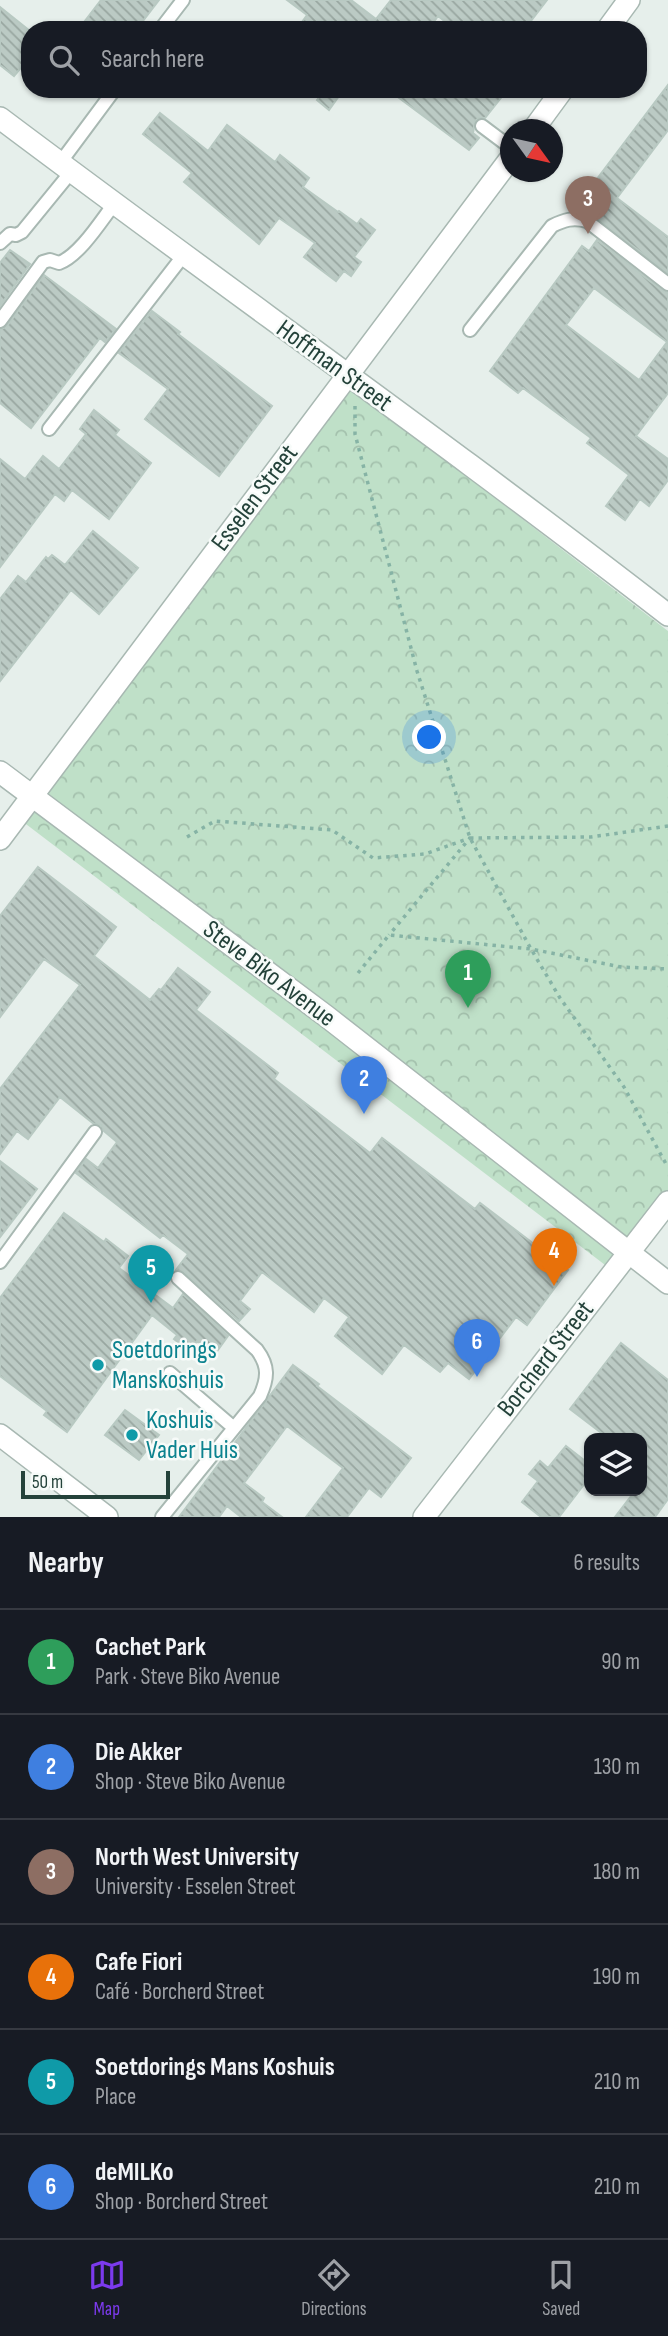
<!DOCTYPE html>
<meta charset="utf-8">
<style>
:root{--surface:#171b24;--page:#242831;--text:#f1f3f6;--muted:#9ea1a6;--line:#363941;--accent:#7c3aed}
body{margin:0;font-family:"Sofia Sans Condensed",sans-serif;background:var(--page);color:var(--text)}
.controls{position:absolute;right:21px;bottom:21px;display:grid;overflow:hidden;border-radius:14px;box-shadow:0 2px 5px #0004}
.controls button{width:63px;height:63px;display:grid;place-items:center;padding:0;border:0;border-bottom:2px solid var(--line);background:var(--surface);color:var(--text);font:35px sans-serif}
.compass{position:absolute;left:500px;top:119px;width:63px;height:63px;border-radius:50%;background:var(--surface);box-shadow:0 2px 5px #0004;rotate:123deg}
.scale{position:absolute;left:21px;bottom:18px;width:149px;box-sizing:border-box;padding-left:7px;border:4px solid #24423a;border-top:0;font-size:19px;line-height:24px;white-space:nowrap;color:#24423a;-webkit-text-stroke:5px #f7fbf9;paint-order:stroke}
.you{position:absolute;left:430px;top:738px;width:24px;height:24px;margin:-18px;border:5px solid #fff;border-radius:50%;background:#1a73e8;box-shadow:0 0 0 10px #1a73e833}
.badge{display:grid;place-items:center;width:46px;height:46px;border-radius:50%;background:var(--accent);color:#fff;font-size:23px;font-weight:700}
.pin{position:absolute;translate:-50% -58px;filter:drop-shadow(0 2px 4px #0008)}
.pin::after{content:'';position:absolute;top:37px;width:24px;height:21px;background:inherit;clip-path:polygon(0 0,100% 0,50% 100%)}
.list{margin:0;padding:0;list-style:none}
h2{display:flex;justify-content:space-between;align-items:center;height:91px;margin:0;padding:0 28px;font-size:30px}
h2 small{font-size:23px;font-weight:400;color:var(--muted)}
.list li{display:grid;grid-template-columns:46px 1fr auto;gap:21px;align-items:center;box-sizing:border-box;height:105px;padding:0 28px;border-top:2px solid var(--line)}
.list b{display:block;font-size:26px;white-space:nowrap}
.list p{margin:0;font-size:23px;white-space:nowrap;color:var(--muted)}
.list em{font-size:23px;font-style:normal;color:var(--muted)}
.icon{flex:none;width:38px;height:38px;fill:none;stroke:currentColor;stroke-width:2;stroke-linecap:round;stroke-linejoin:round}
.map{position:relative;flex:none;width:668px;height:1517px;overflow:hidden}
.search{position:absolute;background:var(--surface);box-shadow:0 2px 5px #0004;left:21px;right:21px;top:21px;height:77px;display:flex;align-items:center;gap:18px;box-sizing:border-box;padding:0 24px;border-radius:28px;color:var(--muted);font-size:26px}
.sheet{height:721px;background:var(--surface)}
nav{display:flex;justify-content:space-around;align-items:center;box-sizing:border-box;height:98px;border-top:2px solid var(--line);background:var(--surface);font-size:19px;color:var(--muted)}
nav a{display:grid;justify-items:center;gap:4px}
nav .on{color:var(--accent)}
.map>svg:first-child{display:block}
.park{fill:url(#park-crowns)}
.building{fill:url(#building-back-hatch);stroke:#b8c9c2;stroke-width:2;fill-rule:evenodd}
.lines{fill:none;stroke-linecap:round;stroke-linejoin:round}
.lane-casing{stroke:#a8b8b2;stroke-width:16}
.street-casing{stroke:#a8b8b2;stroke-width:24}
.path{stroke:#86b3a5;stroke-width:3.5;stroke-dasharray:3.5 5;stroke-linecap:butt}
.lane{stroke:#fff;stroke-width:12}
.street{stroke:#fff;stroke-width:21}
.culture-dot{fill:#0f9aa8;stroke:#f7fbf9;stroke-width:2.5}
.labels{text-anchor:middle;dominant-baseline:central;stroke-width:5;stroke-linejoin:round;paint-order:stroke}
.street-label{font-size:26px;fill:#24423a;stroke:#f7fbf9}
.culture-label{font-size:26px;fill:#0d838f;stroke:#f7fbf9;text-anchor:start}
</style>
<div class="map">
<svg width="668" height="1517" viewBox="0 0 668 1517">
<defs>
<pattern id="park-crowns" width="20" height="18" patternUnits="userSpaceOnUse" patternTransform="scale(1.75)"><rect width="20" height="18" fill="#bfe0c8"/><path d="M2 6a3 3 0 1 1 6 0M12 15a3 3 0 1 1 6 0" fill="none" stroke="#a4c1ad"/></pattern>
<pattern id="building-back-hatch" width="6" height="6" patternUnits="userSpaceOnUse" patternTransform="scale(1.75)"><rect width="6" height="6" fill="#bbcac4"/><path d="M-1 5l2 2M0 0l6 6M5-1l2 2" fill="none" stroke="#98a6a0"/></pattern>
</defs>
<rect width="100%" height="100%" fill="#e6efeb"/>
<path class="park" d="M347,384L668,631V1198L613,1271L18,818Z"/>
<path class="building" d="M101,0H159L136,30H78Z
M287,0H351L376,19L391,0H547L524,30H456L438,16L428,30H311L302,22L307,15Z
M0,7L30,31V57L14,76L0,65Z
M668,85V130L617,198L668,237V273L578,204Z
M325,89H344L329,110L317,100Z
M387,89H508L485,118H479L475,121L473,133L479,138L469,150Z
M160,113L208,151L227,125L275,162L280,155L309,178L303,187L338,212L339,211L357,224L361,219L375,230L354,257L361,262L351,276L344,271L336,281L304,257L315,243L279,218L259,244L184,182L192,173L143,134Z
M597,240L663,291L668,293V393L636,436L668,459V480L649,506L640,499L625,520L606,506L629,475L587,443L591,438L523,388L518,393L490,371L582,246L589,251ZM594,288L667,342L639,380L566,325Z
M10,250L30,264L0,306V263Z
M44,275L116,329L105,342L100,338L31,428L0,403V330L7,326Z
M152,311L180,332L178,334L272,406L219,476L145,419L168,389L119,353Z
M94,410L119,430L115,435L151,463L109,519L72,490L64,501L55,494L0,567V459L25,479L43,456L59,469L86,434L80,429Z
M93,531L138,568L99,614L71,590L0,681V599L18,576L26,582L46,557L48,559L52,555L65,565Z
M38,867L116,927L94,956L150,1000L159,989L161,990L178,968L210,992L196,1010L278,1073L274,1079L370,1153L382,1138L475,1209L480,1203L568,1270L527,1325L516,1317L469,1379L448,1363L440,1372L404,1345L382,1374L335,1336L349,1317L324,1298L314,1312L262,1272L240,1301L250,1309L239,1321L184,1272L176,1270L188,1254L163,1235L160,1238L76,1173L86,1159L98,1168L117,1142L104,1131L101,1125L94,1124L60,1097L28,1139L17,1131L0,1154V1089L80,985L44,959L0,1017V916Z
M0,1161L37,1189L0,1237Z
M64,1213L104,1242L106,1239L128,1256L119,1268L173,1308L183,1294L228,1336L215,1354L197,1341L190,1351L174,1339L177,1335L152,1315L67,1432L44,1415L47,1411L0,1376V1298Z
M621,1343L668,1380V1499L655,1517H615L635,1491H642V1438H608L570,1409Z
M293,1365L319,1384L317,1386L411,1458L381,1497L369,1488L347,1517H306L343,1468L287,1426L244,1483L264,1498L262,1502L282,1517H241L227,1506L219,1517H179Z
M125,1410L159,1435L139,1460L105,1435Z
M566,1446L589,1464V1478L559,1517H541L522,1502L538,1481L529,1474L540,1461L548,1468Z"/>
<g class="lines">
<defs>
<path id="lane" d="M160,30L183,0
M482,126L510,147
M60,163L115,89
M0,243L10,234L16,235L22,232L71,172
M0,321L43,262L50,260L59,263C79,256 101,221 114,204
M470,330L552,226C564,220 573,217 587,221L668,284
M49,429L183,256
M0,1262L95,1132
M170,1373L234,1428
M162,1517L260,1396C268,1378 269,1366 257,1350L178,1278"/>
<path id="street" d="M607,30L629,0
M0,118C222,285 449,445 668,615
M533,130L563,89
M0,772L326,1016L668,1283
M0,839L510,159
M0,1435L107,1517
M424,1517L668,1202"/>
</defs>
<use href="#lane" class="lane-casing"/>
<use href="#street" class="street-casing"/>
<path class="path" d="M355,406V434L417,671L470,838L531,949L560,998L624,1087L666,1164
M187,837L215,821L332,830L373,858L425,854L470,838L389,935
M470,838L591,837L668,826
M358,973L389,935L531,949L621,967L668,969"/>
<use href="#lane" class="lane"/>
<use href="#street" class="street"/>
</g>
<g class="culture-dot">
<circle cx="98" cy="1365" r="7"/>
<circle cx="132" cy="1435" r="7"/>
</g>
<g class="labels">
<g class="street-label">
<text transform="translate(334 366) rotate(36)">Hoffman Street</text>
<text transform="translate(255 498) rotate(-53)">Esselen Street</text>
<text transform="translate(269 974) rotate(37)">Steve Biko Avenue</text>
<text transform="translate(546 1359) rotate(-52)">Borcherd Street</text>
</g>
<g class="culture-label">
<text x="112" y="1350">Soetdorings<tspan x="112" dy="30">Manskoshuis</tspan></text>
<text x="146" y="1420">Koshuis<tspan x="146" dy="30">Vader Huis</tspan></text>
</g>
</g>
</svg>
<div class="controls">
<button><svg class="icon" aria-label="layers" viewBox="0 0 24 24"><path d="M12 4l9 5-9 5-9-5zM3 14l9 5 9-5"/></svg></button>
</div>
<svg class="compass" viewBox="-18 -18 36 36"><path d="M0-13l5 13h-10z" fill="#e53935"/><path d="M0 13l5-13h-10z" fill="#9ea1a6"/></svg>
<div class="scale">50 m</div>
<div class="you"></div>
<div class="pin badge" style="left:468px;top:1008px;background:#2e9e5b">1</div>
<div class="pin badge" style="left:364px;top:1114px;background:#3f7fe0">2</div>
<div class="pin badge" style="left:588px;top:234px;background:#8d6e63">3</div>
<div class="pin badge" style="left:554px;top:1286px;background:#e8710a">4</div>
<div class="pin badge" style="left:151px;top:1303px;background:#0f9aa8">5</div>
<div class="pin badge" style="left:477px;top:1377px;background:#3f7fe0">6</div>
<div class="search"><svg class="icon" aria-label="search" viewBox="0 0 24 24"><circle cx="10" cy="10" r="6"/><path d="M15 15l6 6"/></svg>Search here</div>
</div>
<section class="sheet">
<h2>Nearby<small>6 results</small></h2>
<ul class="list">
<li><span class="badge" style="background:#2e9e5b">1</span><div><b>Cachet Park</b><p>Park · Steve Biko Avenue</p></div><em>90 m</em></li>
<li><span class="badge" style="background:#3f7fe0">2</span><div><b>Die Akker</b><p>Shop · Steve Biko Avenue</p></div><em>130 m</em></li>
<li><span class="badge" style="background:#8d6e63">3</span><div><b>North West University</b><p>University · Esselen Street</p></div><em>180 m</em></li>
<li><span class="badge" style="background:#e8710a">4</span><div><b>Cafe Fiori</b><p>Café · Borcherd Street</p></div><em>190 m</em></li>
<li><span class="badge" style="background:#0f9aa8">5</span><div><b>Soetdorings Mans Koshuis</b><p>Place</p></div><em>210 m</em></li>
<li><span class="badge" style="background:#3f7fe0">6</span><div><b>deMILKo</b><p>Shop · Borcherd Street</p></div><em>210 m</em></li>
</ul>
</section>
<nav>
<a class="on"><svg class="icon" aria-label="map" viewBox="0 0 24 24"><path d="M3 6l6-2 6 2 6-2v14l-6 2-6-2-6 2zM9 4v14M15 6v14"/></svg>Map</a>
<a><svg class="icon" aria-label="directions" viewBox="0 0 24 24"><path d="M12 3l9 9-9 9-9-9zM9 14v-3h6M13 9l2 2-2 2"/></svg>Directions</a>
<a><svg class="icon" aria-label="saved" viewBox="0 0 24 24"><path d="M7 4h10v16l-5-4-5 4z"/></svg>Saved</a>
</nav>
